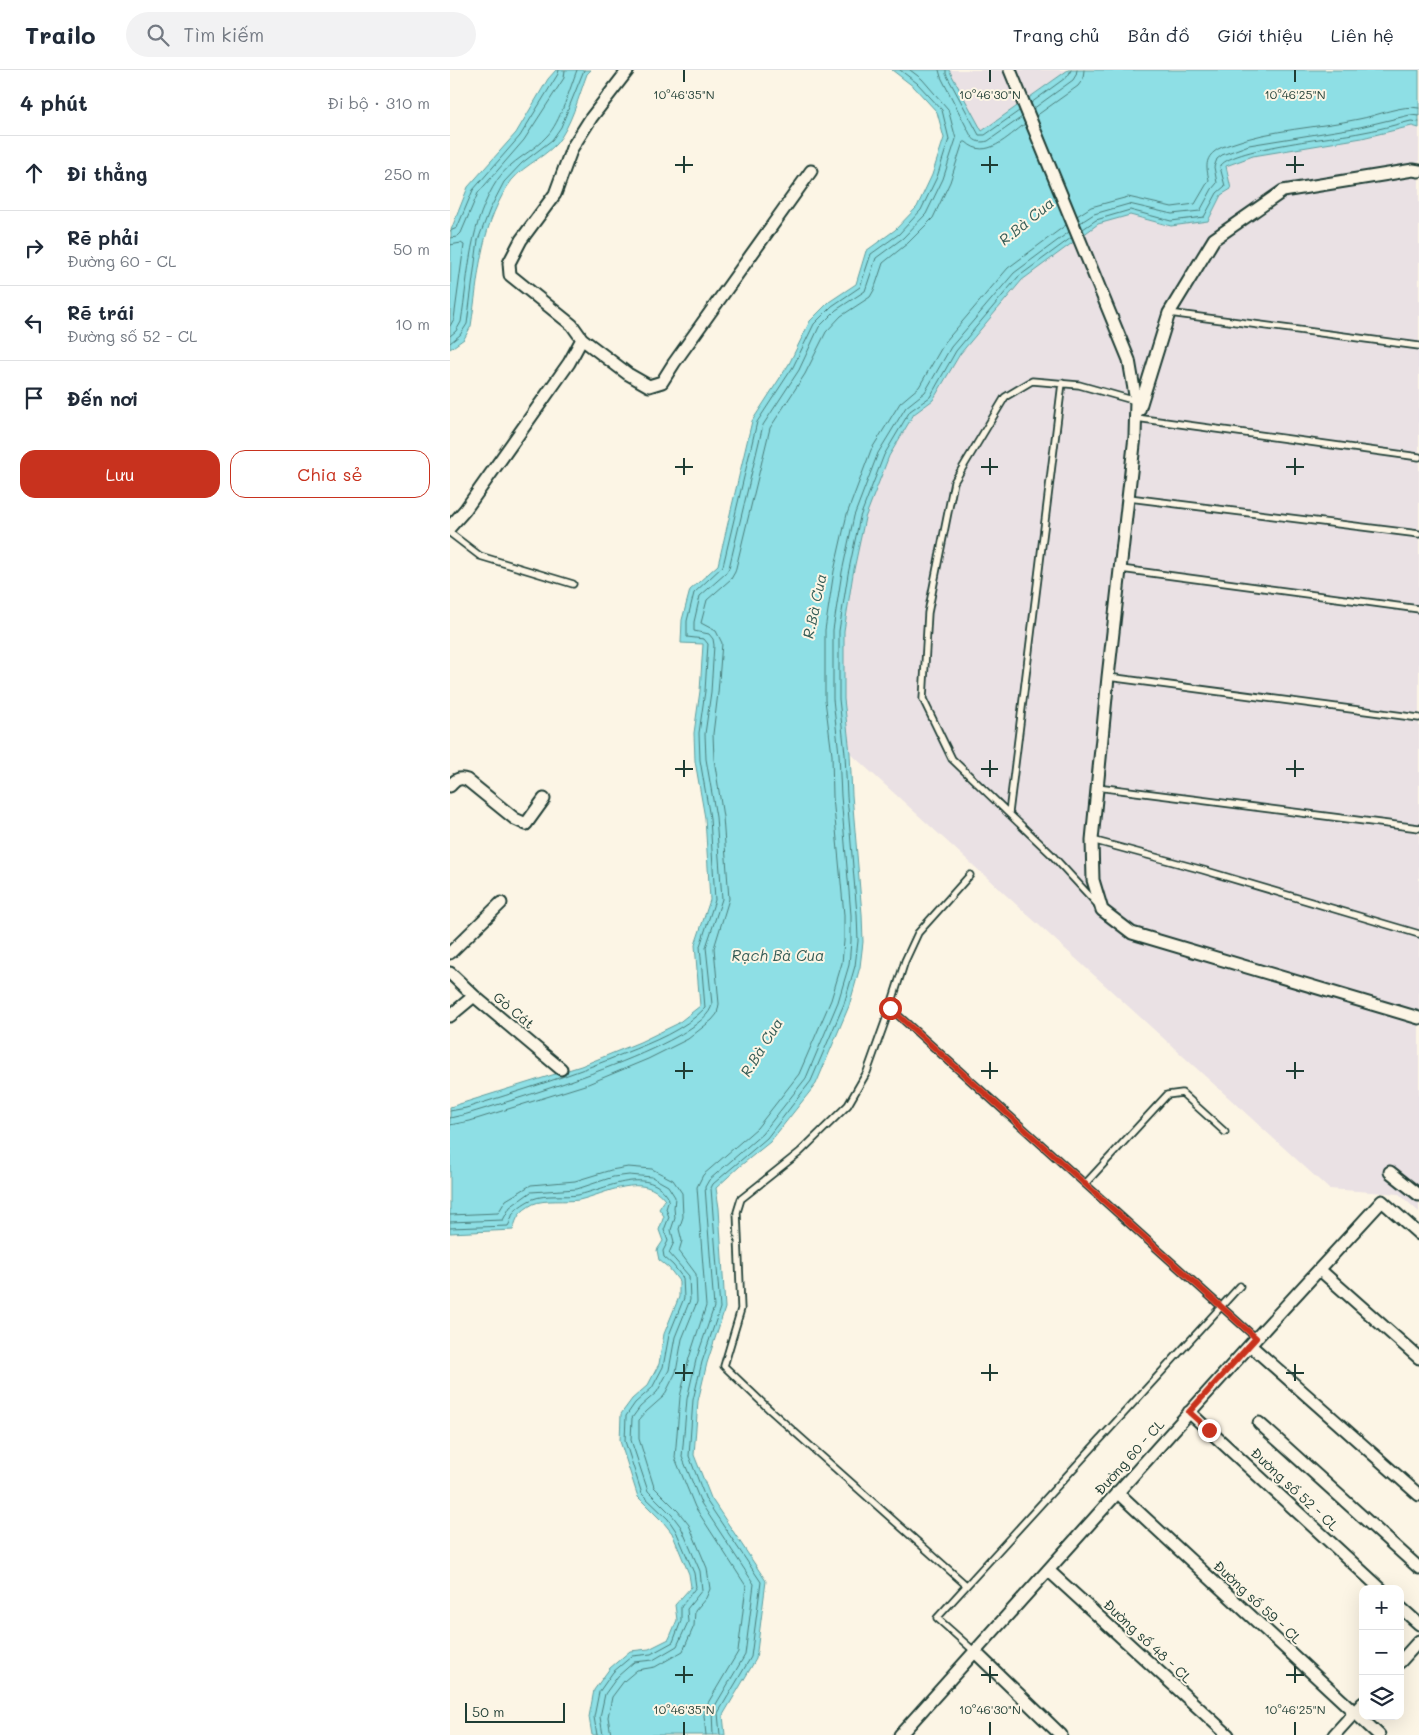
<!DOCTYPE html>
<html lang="vi">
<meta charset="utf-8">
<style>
:root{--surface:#fff;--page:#f2f2f3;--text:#1f2937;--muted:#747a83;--line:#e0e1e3;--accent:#c8321e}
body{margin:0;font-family:Mali,sans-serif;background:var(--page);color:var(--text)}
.controls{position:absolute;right:15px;bottom:15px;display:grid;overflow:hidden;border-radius:10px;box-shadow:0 5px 20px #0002}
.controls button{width:45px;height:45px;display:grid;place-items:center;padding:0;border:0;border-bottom:1px solid var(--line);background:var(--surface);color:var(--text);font:25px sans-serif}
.scale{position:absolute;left:15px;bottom:12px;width:100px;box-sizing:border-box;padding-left:5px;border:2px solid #1f3d34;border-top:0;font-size:14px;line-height:18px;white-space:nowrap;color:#1f3d34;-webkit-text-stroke:4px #fcf5e5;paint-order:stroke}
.stop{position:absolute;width:15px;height:15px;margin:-11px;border:4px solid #c8321e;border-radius:50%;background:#fff}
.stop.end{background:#c8321e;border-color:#fff;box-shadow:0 1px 5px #0008}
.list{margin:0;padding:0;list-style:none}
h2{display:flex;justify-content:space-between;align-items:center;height:65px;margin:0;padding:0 20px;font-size:21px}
h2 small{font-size:16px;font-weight:400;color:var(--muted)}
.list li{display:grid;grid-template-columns:32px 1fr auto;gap:15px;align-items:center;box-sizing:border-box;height:75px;padding:0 20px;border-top:1px solid var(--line)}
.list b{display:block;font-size:19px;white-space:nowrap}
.list p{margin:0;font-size:16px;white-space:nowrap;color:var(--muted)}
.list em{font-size:16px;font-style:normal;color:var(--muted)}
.actions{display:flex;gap:10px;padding:15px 20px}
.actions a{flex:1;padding:11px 0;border:1px solid var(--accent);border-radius:15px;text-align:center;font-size:18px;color:var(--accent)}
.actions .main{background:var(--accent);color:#fff}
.icon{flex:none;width:28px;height:28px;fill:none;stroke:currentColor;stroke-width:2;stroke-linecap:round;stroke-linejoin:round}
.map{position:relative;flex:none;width:969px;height:1665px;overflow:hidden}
header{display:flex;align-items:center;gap:30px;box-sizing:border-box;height:70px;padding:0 25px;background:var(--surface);border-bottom:1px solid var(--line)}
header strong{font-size:24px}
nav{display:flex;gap:28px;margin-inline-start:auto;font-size:18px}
.search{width:350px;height:45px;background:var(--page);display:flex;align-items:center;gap:12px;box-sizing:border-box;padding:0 18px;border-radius:28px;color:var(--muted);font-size:19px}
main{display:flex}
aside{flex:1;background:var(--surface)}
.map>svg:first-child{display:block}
.built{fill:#eae1e4}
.water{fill:#8edfe5;stroke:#629e9e}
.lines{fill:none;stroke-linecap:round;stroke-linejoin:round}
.shore{stroke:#4b7e7b;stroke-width:1}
.lane-casing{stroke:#1f3d34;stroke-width:9}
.street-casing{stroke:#1f3d34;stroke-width:15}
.lane{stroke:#fcf5e5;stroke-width:5.5}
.street{stroke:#fcf5e5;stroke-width:11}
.route{stroke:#c8321e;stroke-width:6}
.ticks{fill:none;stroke:#1f3d34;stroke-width:2}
.labels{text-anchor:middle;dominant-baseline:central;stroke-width:4;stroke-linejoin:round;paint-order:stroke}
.street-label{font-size:14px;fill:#1f3d34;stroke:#fcf5e5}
.water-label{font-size:15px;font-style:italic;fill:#355d57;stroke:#fcf5e5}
.ticks-label{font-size:12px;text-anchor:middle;fill:#1f3d34;stroke:#fcf5e5;stroke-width:4;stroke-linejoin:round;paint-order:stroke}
</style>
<header>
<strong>Trailo</strong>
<div class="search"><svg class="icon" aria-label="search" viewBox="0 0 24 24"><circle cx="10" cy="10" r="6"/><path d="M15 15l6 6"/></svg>Tìm kiếm</div>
<nav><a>Trang chủ</a><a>Bản đồ</a><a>Giới thiệu</a><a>Liên hệ</a></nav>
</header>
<main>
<aside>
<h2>4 phút<small>Đi bộ · 310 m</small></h2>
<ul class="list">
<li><svg class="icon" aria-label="ahead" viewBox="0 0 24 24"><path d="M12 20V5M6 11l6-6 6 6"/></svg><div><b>Đi thẳng</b></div><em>250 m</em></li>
<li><svg class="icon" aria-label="right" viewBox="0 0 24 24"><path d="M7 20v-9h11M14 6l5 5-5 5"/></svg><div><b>Rẽ phải</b><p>Đường 60 - CL</p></div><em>50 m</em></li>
<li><svg class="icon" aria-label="left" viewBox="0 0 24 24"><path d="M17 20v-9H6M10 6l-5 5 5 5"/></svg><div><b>Rẽ trái</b><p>Đường số 52 - CL</p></div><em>10 m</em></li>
<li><svg class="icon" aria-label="arrive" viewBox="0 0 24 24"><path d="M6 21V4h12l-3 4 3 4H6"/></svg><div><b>Đến nơi</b></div></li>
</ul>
<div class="actions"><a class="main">Lưu</a><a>Chia sẻ</a></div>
</aside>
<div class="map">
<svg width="969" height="1665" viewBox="0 0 969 1665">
<rect width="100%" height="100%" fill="#fcf5e5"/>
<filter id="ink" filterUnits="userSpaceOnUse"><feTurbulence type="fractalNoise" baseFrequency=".02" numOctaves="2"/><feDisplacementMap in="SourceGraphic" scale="10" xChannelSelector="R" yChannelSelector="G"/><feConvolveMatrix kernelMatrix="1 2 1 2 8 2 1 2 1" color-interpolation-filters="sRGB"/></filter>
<g filter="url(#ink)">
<path class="built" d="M487,0H618L532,62Z
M962,56L969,58V1142L949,1124L879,1119L400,683L394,629V561L403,504L415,448L439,386L464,344L483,330L510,284L572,210L648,154L680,145L721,156L758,151L771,125L781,118L775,96L803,86L912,68Z"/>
<path class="water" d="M106,0H141L137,4C129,25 121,57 106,74C91,90 69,97 57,117C29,163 29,205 21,256L14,269L0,279L1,160L18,117L66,63L98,9Z
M442,0H499L532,61L618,0H969V58L962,56L912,68L803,86L776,96L781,119L771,125L758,151L721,156L680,145L648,154L572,210L510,284L483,330L464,344L439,386L415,448L403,504L394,561V629L400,683L402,725L412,844L413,872L410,897L399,936L366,1014L320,1072L290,1096L266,1118L269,1138L275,1238L257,1293L248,1331L244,1385L261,1428L316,1511L306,1589L273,1645L275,1665H142L139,1647L144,1620L160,1598L180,1581L199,1579L219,1569L227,1550L225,1535L241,1517L239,1504L222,1463L214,1453L188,1427L170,1371L171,1344L182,1329L198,1315L209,1294L214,1264L229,1227V1211L219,1198L209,1190L207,1180L213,1171L209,1160L214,1146L209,1139L215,1130C194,1101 155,1124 129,1130C116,1132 94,1129 83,1134C69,1142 67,1146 63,1160L0,1163V1037L131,996L190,972L227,954L250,936L245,875L260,830L255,748L245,691L244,663L250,621L253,574L231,573L232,550L240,520L268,495L302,351L339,294L360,251L379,232L406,214L416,181L445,160L467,137L482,105L494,68L487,42L464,17Z"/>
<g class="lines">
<path class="shore" d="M489,0L491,7L521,66C525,72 531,73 538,71L572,47
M496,0V4L529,65H535L569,41
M581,33L618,6L621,0
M583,39L623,10L626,5L627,0
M586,46L628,16L633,9L634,0
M627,146L641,137L678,127L722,137L745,134L759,110C757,100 754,90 764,82C768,78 775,76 781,74C822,59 867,58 909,49C926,46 953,34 969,38
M630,153L644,144L679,134L722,144L750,141L762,119L767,113L764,97L767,89L772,85L799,75L910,57L960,45L969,46
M633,159L646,150L680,140L721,151L754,147L767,123L775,116L770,97C776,79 888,67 909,63C927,60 944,55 961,51L969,52
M0,161L7,158L23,120L70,66L108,4L109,0
M0,168L7,167L11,163L28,123L74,70L114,8L115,0
M0,175L11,173L14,175L4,249L0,256
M0,266L6,261L11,252C19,202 19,153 48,109C61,90 83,82 97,66C110,53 120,18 127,0
M0,273L10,265L17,254L28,170L40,139L54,112L72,93L102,70L111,57L134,0
M0,1041L16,1038C69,1021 123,1005 175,983C203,972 234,960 255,938L250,876L265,830L260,748L250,690L249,663L255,621L258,574L254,569L237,567V551L244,523L273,496L307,352L343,297L364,254L382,236L410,217L421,184L449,164L471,140L487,107L499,69L492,40L467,13L450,0
M0,1048L17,1044C56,1032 257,974 262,934L256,877L272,829L266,747L256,689L255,664L261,622L264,575L263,569L259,564L244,561V552L250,526L275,504L279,498L313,355L349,300L369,257L386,240L415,221L426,188L453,168L476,144L493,109L506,69L498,39L472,9L460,0
M0,1055L20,1051L138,1014L198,989L238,969L262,950L267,944L269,934L264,878L279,829L273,747L264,689L263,664L268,623L272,573L266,561L251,553L257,530L281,509L285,502L320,358L355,304L376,262L391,246L420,227L424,220L433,193L458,173L483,148L500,112L513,72H516C536,91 558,66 575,54
M0,1145L48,1143L56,1130L81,1115L125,1111L161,1100L178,1097L202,1099L223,1110L232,1123L233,1147L229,1159L232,1171L229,1181L246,1204L247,1232L232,1269L226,1302L214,1326L196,1342L189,1350V1369L204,1417L228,1441L239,1455L257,1498L260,1519L256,1528L245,1541L244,1556L233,1581L205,1597L187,1600L174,1611L162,1627L158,1647L161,1665
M0,1152L53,1150L60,1137L81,1122L127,1119L163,1107L179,1105L202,1107L218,1116L225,1127L224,1138L225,1148L221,1160L224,1172L219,1183L239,1206L240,1230L225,1267L219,1300L207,1322L190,1337L182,1348L181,1370L198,1421L222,1445L231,1457L250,1501L252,1520L237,1539L238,1552L227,1576L203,1590L184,1592L168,1606L155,1624L150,1647L153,1665
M0,1158L58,1156C61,1152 61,1146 64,1142C67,1138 77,1131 83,1129C95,1124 115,1127 128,1125C156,1119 200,1094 219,1129L216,1139L219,1147L214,1160L218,1171L213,1181L214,1187L223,1195L233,1208L234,1228L219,1265L213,1297L202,1318L185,1333L176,1346L175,1371L192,1424L218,1449L226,1461L244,1503L246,1517L231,1537V1551L223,1572L201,1584L182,1586L163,1602L149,1622L144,1647L147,1665
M256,1665L254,1646L255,1638L288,1582L296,1516L245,1437L225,1388L230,1327L239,1288L256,1236L247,1117L253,1105L307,1058L349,1004L381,930L392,893L394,871V845L383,727L382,685L375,630V560L384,501L397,444L421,380L450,333L469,317L495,272L558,198L616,155
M263,1665L262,1641L295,1585L304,1514L251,1433L232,1387L237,1329L246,1290L264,1237L255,1117L259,1110L312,1064L356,1008L388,932L399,895L401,871V845L391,726L389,684L383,629V560L392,502L404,446L428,383L456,337L475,322L501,277L564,203L619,162
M270,1665L268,1643L301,1587L311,1512L256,1430L239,1386L243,1330L252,1292L270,1238L261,1118L263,1114L317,1068L361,1011L394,934L405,896L408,871L407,844L397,726L395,684L389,629V561L398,504L410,447L434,385L460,341L480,327L506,281L568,207L621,168"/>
<defs>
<path id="lane" d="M719,243L969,276
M686,348L969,387
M679,428L969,464
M0,463L30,486L123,514
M671,499L969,539
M658,607L969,648
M647,717L969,758
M559,743L612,313
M642,770L753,800L969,864
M648,835L601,784L502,689L473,629L478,543L504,412L555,327L582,311L629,315L686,331
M440,938L806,1268
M635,1114L717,1025L732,1023L775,1062
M516,1515L321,1341L274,1296L291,1239L287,1142L291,1129L350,1082L398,1035L417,1002L440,938L455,891L468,863L520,805
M524,1581L487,1548L790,1216"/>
<path id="street" d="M560,0L679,290L686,331L685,366L658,607L642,770L643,810L652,840L682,863L969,948
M132,269L178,304L199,316L212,312L224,293L361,101
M689,340L719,243L764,169L833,121L963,100L969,101
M0,457L15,440L119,293L132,269L122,255L60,205L59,193L71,170L105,124L122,78L141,48L178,0
M0,716C5,710 9,707 17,710L65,749L76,754L94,729
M0,883L51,833
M0,903L24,926L111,999
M0,946L24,926
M940,1102L969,1125
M870,1200L969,1288
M800,1275L969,1425
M739,1342L931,1519
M809,1353L969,1498
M667,1422L929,1665
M598,1500L778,1665
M950,1537L969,1554
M524,1581L611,1665
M950,1592L969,1571
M450,1665L800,1275L932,1131L969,1164
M884,1665L913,1633"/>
</defs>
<use href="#lane" class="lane-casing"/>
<use href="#street" class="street-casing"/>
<use href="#lane" class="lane"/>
<use href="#street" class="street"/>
</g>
</g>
<g class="lines" filter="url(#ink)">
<path class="route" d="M440,938L806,1268L739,1342L759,1360"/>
</g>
<path class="ticks" d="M234,0V12M540,0V12M845,0V12M234,86V103M540,86V103M845,86V103M225,95H243M531,95H548M836,95H854M234,388V405M540,388V405M845,388V405M225,397H243M531,397H548M836,397H854M234,690V707M540,690V707M845,690V707M225,699H243M531,699H548M836,699H854M234,992V1009M540,992V1009M845,992V1009M225,1001H243M531,1001H548M836,1001H854M234,1294V1311M540,1294V1311M845,1294V1311M225,1303H243M531,1303H548M836,1303H854M234,1596V1613M540,1596V1613M845,1596V1613M225,1605H243M531,1605H548M836,1605H854M234,1652V1665M540,1652V1665M845,1652V1665"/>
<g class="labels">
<g class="street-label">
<text transform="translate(64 940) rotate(40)">Gò Cát</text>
<text transform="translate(679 1387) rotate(-48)">Đường 60 - CL</text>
<text transform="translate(845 1419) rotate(43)">Đường số 52 - CL</text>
<text transform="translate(808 1532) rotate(43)">Đường số 59 - CL</text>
<text transform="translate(698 1571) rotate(43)">Đường số 48 - CL</text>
</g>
<g class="water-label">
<text transform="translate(576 151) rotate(-39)">R.Bà Cua</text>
<text transform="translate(364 536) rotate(-78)">R.Bà Cua</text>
<text x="328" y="885">Rạch Bà Cua</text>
<text transform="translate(311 977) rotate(-58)">R.Bà Cua</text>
</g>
</g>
<g class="ticks-label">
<text x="234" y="29">10°46'35"N</text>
<text x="540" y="29">10°46'30"N</text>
<text x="845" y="29">10°46'25"N</text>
<text x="234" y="1644">10°46'35"N</text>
<text x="540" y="1644">10°46'30"N</text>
<text x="845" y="1644">10°46'25"N</text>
</g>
</svg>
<div class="controls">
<button>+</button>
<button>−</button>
<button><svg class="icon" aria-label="layers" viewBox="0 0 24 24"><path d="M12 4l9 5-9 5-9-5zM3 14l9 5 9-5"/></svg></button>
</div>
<div class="scale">50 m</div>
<div class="stop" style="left:440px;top:938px"></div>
<div class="stop end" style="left:759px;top:1360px"></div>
</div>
</main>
